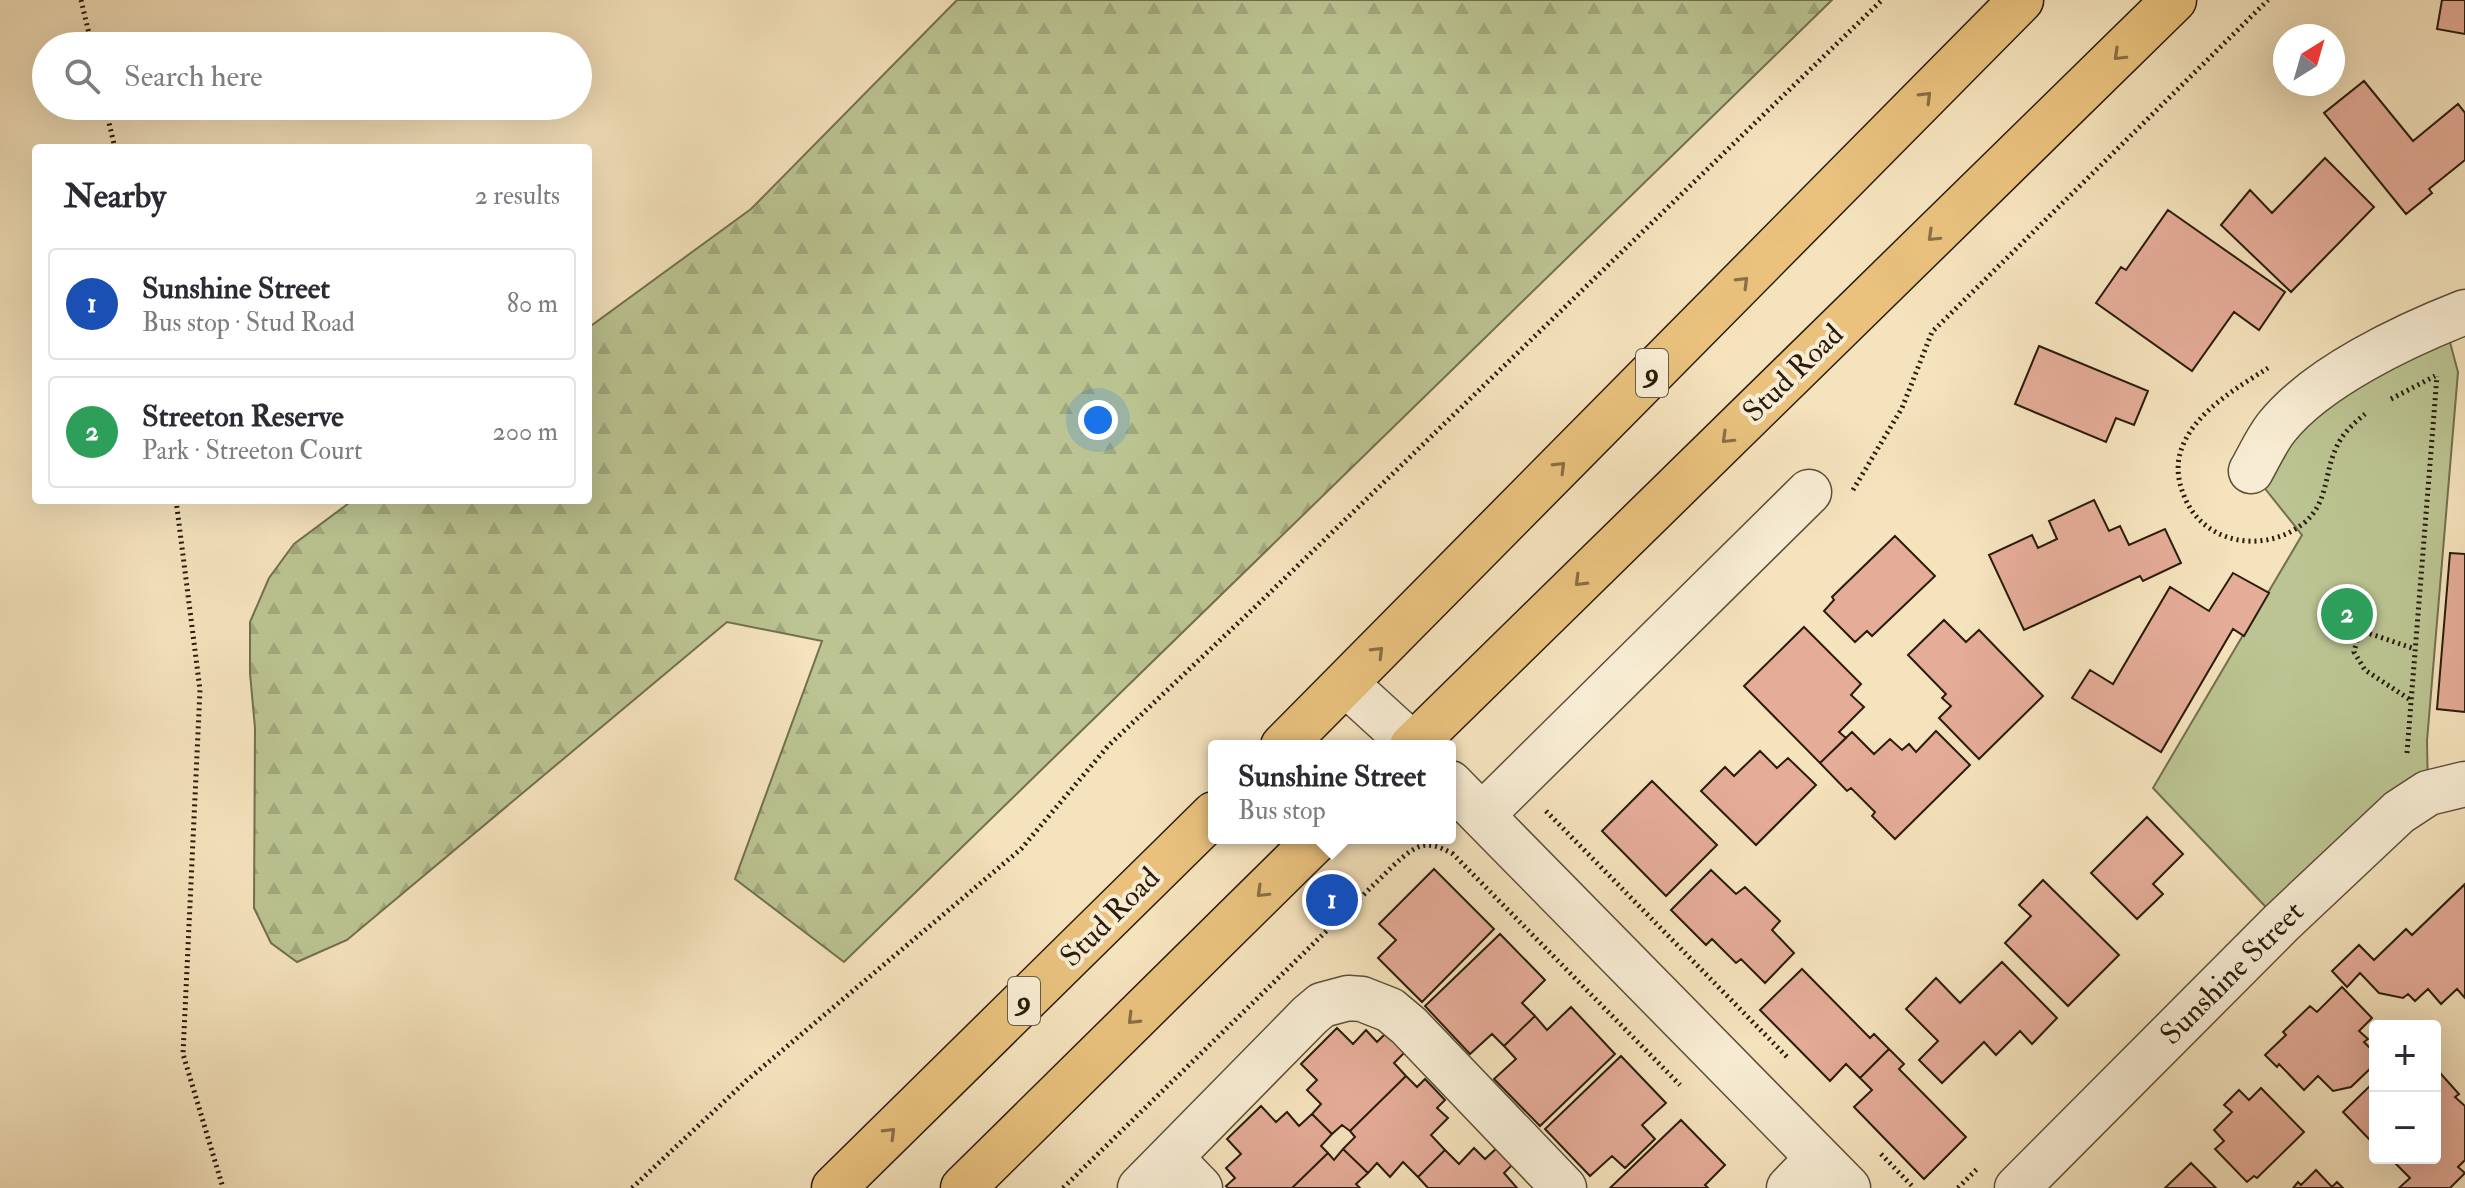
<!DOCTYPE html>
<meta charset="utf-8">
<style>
:root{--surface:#fff;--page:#f7f7f7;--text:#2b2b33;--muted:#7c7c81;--line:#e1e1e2;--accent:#111827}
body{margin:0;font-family:"IM FELL Double Pica",serif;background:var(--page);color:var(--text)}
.controls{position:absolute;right:24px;bottom:24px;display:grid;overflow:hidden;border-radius:8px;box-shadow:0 8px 32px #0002}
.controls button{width:72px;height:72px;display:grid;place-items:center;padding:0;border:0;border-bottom:2px solid var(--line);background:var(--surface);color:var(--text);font:40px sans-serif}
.compass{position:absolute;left:2273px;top:24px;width:72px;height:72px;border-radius:50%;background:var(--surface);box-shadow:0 8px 32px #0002;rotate:37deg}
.you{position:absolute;left:1098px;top:420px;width:28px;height:28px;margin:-20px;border:6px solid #fff;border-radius:50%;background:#1a73e8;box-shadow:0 0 0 12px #1a73e833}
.badge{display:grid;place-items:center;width:52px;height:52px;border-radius:50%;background:var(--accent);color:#fff;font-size:26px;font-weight:700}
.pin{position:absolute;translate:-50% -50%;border:4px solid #fff;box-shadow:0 2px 8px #0006}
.popup{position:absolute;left:1208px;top:740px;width:248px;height:104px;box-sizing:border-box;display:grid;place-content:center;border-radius:8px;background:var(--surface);filter:drop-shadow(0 2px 6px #0005);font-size:26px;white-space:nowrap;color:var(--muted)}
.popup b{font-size:30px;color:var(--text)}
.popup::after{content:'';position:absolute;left:50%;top:100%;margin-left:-16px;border:16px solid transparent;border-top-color:var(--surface)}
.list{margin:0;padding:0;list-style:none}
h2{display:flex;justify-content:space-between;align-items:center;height:104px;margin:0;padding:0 32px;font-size:34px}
h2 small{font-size:26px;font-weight:400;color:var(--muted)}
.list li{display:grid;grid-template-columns:52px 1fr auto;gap:24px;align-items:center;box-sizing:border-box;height:112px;margin:0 16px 16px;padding:0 16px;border:2px solid var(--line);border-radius:8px}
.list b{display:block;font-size:30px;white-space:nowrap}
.list p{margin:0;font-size:26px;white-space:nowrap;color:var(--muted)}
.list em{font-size:26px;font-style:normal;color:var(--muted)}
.icon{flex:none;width:44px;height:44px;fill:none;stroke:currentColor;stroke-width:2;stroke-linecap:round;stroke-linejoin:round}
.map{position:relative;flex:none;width:2465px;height:1188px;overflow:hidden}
.search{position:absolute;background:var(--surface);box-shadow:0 8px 32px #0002;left:32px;top:32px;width:560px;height:88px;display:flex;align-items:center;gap:20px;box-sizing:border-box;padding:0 28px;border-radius:44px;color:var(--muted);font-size:30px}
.panel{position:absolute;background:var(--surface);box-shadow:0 8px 32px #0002;left:32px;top:144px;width:560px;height:360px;border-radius:8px}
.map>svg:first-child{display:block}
.forest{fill:url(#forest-firs);stroke:#72704e;stroke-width:2}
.park{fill:#bbc492;stroke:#72704e;stroke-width:2}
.building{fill:#e5ac98;stroke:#291c0b;stroke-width:2}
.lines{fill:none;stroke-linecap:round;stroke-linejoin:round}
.minor-casing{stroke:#5c4e38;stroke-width:47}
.highway-casing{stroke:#291c0b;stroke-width:47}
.path{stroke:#291c0b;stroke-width:5;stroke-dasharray:2 4;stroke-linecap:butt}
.minor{stroke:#f8edd4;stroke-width:44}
.highway{stroke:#eac27e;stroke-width:44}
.oneway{stroke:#8a6f44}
.labels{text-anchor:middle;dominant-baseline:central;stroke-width:8;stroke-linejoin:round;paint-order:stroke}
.shield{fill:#f8edd4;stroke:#675b47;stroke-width:2}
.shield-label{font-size:28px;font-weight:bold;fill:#291c0b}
.street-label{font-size:30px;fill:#291c0b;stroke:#f8edd4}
</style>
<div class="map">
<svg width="2465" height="1188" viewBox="0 0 2465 1188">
<defs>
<pattern id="forest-firs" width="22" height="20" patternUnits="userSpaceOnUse" patternTransform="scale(2)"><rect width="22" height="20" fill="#bbc492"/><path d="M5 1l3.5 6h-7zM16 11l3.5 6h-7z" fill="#a1a87d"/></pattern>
</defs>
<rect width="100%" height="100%" fill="#f5e3bd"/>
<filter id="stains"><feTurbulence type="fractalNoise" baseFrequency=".0025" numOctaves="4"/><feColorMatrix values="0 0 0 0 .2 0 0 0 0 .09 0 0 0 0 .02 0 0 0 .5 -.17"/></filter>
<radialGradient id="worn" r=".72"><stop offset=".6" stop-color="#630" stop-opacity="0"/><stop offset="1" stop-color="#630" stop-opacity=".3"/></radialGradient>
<path class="forest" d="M957,0H1832L844,962L735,879L822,641L727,622L347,940L297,962L271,943L254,908L255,728L250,673V622L269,578L294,544L353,500H588V328L751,209Z"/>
<path class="park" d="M2444,320L2458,372L2427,741L2428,793L2281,923L2153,788L2302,535L2251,471L2277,427Z"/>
<path class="building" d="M2442,0H2465V34L2437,29Z
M2364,81L2413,141L2458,104L2465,113V160L2429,189L2432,193L2406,214L2324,113Z
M2325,158L2374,207L2291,292L2221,225L2250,190L2272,213Z
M2168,210L2285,292L2259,330L2234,312L2192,371L2096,303L2121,267L2126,270Z
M2039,346L2148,391L2134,425L2116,418L2106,442L2015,404Z
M2094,500L2109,531L2120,526L2129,545L2165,529L2181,563L2143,581L2140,576L2024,630L1989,555L2032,535L2038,548L2057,539L2049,521Z
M1895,536L1935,576L1872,636L1867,631L1855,642L1824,611L1834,600L1832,597Z
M2450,553L2465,554V712L2437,709Z
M2233,573L2269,593L2244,636L2233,629L2161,752L2072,698L2090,670L2113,684L2170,587L2209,611Z
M1944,620L1966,642L1979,630L2043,696L1979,759L1939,718L1951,706L1942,698L1946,694L1908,655Z
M1804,627L1861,684L1851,695L1864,707L1839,732L1846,738L1820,763L1744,686Z
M1936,731L1970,765L1895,839L1872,816L1875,812L1851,788L1847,791L1820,763L1852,732L1874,754L1890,739L1902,750L1909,744L1916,752Z
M1760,751L1777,768L1788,758L1816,785L1756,845L1701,791L1725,767L1734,776Z
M1652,781L1717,845L1666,896L1602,831Z
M2147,817L2183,854L2153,884L2163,894L2137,919L2091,873Z
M1434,869L1494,929L1422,1002L1378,958L1396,940L1379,924Z
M1711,870L1736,894L1745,887L1780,921L1772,930L1794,953L1765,983L1741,959L1736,963L1712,939L1706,945L1671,910Z
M2043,880L2119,955L2068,1006L2005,943L2031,916L2019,905Z
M2465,884V998L2457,989L2441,1004L2428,989L2415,1001L2408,994L2403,998L2379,993L2360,973L2347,987L2332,971L2359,945L2374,960L2406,929L2412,935Z
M1500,934L1545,980L1522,1003L1535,1016L1504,1046L1492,1034L1470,1054L1425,1006Z
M2002,962L2057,1018L2032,1044L2020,1031L1996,1055L1984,1042L1942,1083L1919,1060L1938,1041L1906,1009L1936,978L1960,1003Z
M1802,969L1870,1038L1874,1034L1889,1049L1860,1078L1846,1064L1830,1081L1760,1010Z
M2342,987L2372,1018L2359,1031L2368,1039L2364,1042L2375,1053V1064L2351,1087L2333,1091L2318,1076L2304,1090L2279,1064L2277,1067L2265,1055L2286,1035L2283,1032L2310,1006L2317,1012Z
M1571,1007L1615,1054L1540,1126L1494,1079L1516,1059L1504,1046L1535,1016L1547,1030Z
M1337,1028L1353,1044L1366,1030L1377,1042L1386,1033L1405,1052L1394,1063L1406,1076L1350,1131L1342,1125L1332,1134L1312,1114L1321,1104L1307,1090L1317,1080L1301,1064Z
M1889,1049L1904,1064L1899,1069L1966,1137L1924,1179L1854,1107L1872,1090L1860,1078Z
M1621,1056L1666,1103L1642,1125L1655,1139L1625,1168L1612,1156L1590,1176L1545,1129Z
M2441,1074L2459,1094L2455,1097L2465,1106V1160L2458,1167L2465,1173L2450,1188H2399L2410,1178L2396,1164L2402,1158H2435V1080Z
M1406,1076L1417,1087L1425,1079L1445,1100L1437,1108L1448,1118L1431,1135L1445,1150L1418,1177L1403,1162L1390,1177L1377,1163L1368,1173L1343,1149L1355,1137L1350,1131Z
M2375,1081V1136L2369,1139L2343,1112Z
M2261,1088L2304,1132L2257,1178L2254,1176L2247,1182L2215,1149L2224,1141L2214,1130L2232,1112L2224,1105L2239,1090L2249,1100Z
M1261,1106L1276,1122L1287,1112L1299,1126L1312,1114L1332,1134L1321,1146L1328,1153L1292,1188H1228L1226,1186L1235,1178L1226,1168L1241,1154L1227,1139Z
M1681,1120L1725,1165L1705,1185L1708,1188H1610Z
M1498,1147L1514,1163L1504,1173L1517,1188H1428L1418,1177L1445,1150L1459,1164L1474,1148L1485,1159Z
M1343,1149L1368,1173L1356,1184L1360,1188H1292L1328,1153L1334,1160Z
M2191,1163L2216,1188H2165Z
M2316,1170L2332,1187L2337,1182L2343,1188H2293L2298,1182L2301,1185Z"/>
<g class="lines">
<defs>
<path id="minor" d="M2251,471C2259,457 2266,441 2276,428C2316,377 2406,335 2465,312
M1346,684L1414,746
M1450,783L1848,1188
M1482,815L1809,492
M1171,1158L1200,1188
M1140,1188L1310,1015L1322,1005L1348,998L1362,999L1390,1010L1409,1026L1564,1188
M1789,1188L1818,1158
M2017,1188L2281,923L2399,812L2428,793L2465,784"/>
<path id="highway" d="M1283,746L2021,0
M1412,746L2174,0
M834,1188L1214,814
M963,1188L1318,838"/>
</defs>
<use href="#minor" class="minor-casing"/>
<use href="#highway" class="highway-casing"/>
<path class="path" d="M81,0L92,46
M105,106L115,148
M2268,368C2238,387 2197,411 2183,445C2176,461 2177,478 2183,493C2200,543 2263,556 2304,523C2329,502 2324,472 2337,446C2343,433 2354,423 2365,414
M2391,399L2435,376
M1853,490L1902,408L1932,332L2268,0
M176,500L200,690L183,1054L223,1188
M2409,699L2365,670L2354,652L2358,637L2368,633L2415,649
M2407,753L2437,376
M1546,811L1788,1058
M1881,1154L1914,1188
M632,1188L746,1081L1021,849L1108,746L1253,609L1882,0
M1063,1188L1394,865C1416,845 1425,838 1453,854L1680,1085
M1958,1188L1977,1169"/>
<use href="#minor" class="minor"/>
<use href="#highway" class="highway"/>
</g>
<defs><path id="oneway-chevron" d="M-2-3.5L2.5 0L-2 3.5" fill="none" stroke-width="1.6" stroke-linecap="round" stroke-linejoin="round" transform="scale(2)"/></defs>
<g class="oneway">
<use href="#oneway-chevron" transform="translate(2119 55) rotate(136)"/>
<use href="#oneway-chevron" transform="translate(1926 97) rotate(-45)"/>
<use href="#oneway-chevron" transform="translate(1933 236) rotate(136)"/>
<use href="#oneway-chevron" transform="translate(1743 282) rotate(-45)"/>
<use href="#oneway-chevron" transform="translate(1727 438) rotate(136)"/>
<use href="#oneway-chevron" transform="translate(1560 467) rotate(-45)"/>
<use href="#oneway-chevron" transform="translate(1580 581) rotate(135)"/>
<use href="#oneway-chevron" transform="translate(1378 652) rotate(-45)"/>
<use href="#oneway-chevron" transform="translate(1262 892) rotate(136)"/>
<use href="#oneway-chevron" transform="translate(1133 1019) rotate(135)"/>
<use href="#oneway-chevron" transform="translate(890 1133) rotate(-45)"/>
</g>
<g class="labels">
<g class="shield">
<rect x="1636" y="349" width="32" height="48" rx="6"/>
<rect x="1008" y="977" width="32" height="48" rx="6"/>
</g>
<g class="shield-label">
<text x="1652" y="373">9</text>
<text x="1024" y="1001">9</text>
</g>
<g class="street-label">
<text transform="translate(1793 373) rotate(-44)">Stud Road</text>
<text transform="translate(1110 917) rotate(-45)">Stud Road</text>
<text transform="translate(2232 973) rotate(-45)">Sunshine Street</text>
</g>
</g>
<rect width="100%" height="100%" filter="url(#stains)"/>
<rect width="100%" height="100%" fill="url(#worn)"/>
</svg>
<div class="controls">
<button>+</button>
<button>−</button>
</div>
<svg class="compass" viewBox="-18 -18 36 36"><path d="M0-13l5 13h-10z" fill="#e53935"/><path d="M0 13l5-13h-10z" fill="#7c7c81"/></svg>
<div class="you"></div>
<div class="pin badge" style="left:1332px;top:900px;background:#1a4fb4">1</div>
<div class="popup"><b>Sunshine Street</b>Bus stop</div>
<div class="pin badge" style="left:2347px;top:614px;background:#2e9e5b">2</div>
<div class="search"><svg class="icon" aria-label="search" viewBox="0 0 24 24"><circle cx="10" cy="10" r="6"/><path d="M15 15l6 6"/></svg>Search here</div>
<section class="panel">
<h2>Nearby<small>2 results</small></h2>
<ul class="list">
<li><span class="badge" style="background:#1a4fb4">1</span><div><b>Sunshine Street</b><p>Bus stop · Stud Road</p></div><em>80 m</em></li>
<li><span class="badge" style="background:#2e9e5b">2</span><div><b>Streeton Reserve</b><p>Park · Streeton Court</p></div><em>200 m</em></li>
</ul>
</section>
</div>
